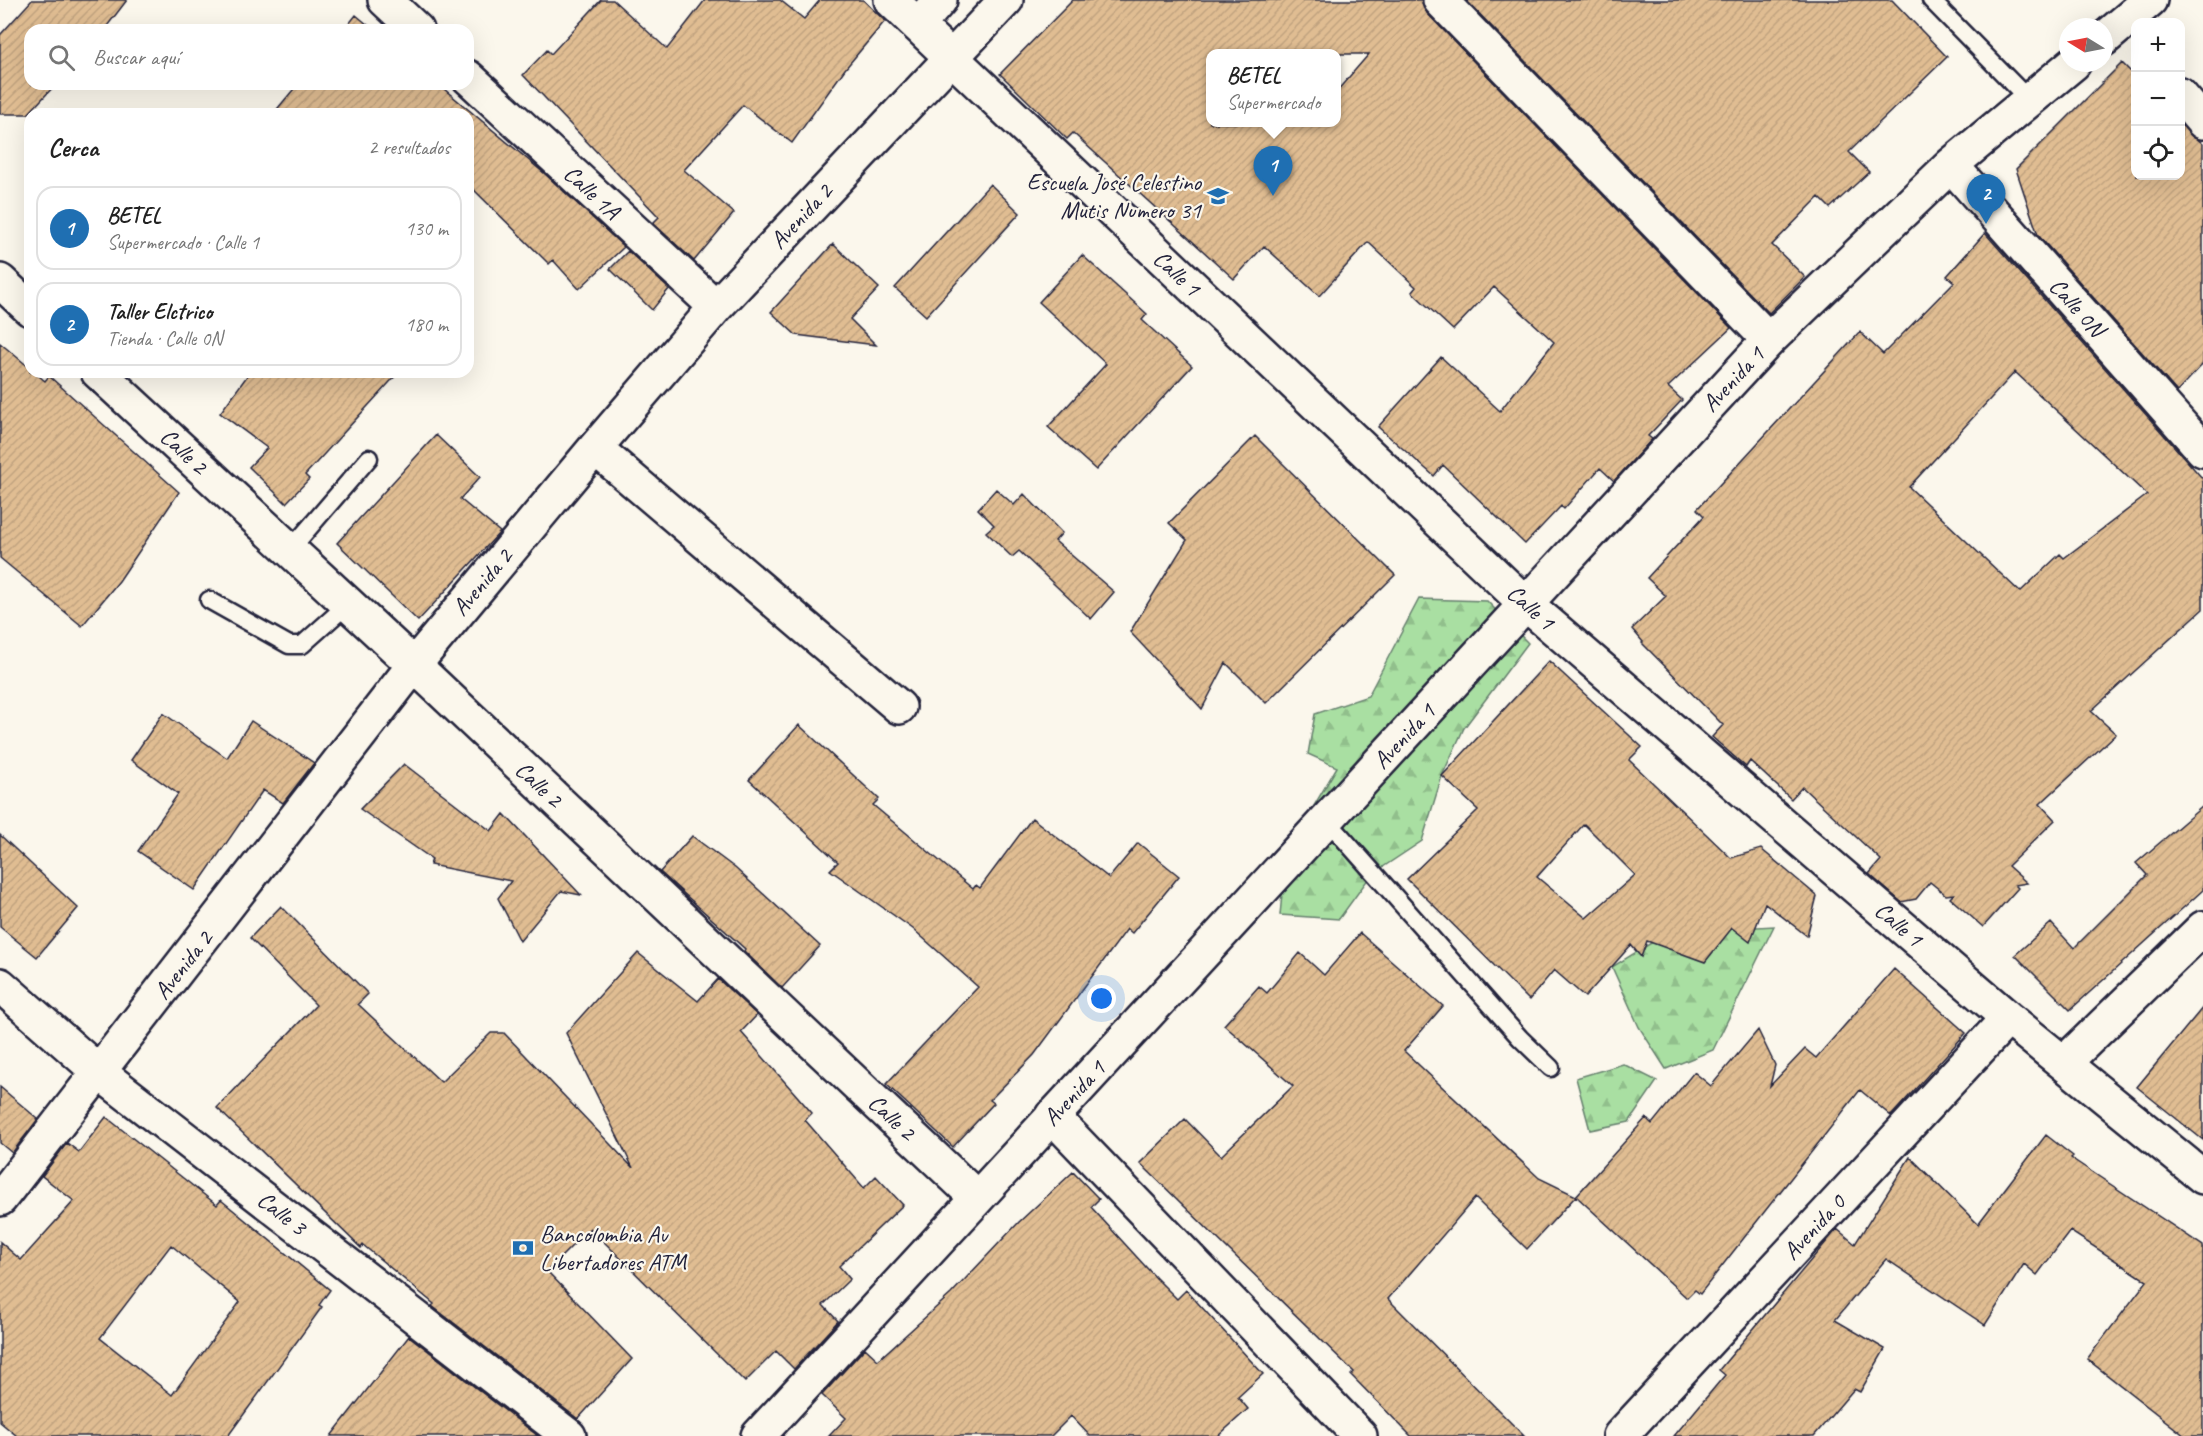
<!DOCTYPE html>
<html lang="es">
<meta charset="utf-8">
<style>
:root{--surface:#fff;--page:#f6f6f6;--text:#222;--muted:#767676;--line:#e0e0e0;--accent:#1f6fb2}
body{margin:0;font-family:Caveat,sans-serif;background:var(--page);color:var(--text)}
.controls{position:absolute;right:18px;top:18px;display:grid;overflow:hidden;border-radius:12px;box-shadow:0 6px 24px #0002}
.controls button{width:54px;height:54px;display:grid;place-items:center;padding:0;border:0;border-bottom:2px solid var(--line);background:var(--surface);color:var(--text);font:30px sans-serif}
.compass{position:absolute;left:2059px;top:18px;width:54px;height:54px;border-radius:50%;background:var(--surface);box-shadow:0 6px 24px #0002;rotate:280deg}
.you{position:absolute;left:1102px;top:999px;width:21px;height:21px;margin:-15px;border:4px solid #fff;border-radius:50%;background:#1a73e8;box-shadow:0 0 0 9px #1a73e833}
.badge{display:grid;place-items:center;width:39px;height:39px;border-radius:50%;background:var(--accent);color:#fff;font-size:20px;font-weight:700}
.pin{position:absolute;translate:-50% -50px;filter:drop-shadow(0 2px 3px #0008)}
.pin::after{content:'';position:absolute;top:32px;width:21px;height:18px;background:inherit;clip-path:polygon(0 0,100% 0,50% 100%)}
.popup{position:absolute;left:1206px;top:49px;width:135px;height:78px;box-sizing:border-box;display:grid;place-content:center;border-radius:12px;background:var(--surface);filter:drop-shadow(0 2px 4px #0005);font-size:20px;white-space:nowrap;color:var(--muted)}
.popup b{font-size:22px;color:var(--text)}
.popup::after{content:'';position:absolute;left:50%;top:100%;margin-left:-12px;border:12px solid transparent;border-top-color:var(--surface)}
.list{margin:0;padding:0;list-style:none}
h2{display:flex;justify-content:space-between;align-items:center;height:78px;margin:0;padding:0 24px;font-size:26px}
h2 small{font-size:20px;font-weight:400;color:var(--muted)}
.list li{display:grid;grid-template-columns:39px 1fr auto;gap:18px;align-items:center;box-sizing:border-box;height:84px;margin:0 12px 12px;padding:0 12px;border:2px solid var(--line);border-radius:18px}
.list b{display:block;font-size:22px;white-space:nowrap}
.list p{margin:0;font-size:20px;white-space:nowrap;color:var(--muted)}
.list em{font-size:20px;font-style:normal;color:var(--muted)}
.icon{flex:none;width:33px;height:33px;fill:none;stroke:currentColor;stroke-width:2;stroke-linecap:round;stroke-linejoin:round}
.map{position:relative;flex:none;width:2203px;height:1436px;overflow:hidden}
.search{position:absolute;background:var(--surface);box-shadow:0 6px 24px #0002;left:24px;top:24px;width:450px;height:66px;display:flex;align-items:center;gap:15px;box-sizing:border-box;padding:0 21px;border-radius:18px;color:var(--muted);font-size:22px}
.panel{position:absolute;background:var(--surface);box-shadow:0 6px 24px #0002;left:24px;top:108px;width:450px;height:270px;border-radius:18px}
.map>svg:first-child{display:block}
.forest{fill:url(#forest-firs);stroke:#66806e;stroke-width:1.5}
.building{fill:url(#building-hatch);stroke:#22223b;stroke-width:1.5;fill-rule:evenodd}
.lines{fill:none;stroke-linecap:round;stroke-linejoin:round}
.lane-casing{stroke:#22223b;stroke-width:21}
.street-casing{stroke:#22223b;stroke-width:38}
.secondary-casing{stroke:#22223b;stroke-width:38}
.lane{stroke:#fbf7ec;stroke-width:16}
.street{stroke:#fbf7ec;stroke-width:33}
.secondary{stroke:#fbf7ec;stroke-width:33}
.labels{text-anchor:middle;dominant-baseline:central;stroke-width:4.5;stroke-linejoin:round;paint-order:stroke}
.poi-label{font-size:24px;fill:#22223b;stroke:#fbf7ec;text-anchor:end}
.street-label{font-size:24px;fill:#22223b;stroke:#fbf7ec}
</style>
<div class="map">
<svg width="2203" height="1436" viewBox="0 0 2203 1436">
<defs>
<pattern id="forest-firs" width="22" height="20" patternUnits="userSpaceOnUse" patternTransform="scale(1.5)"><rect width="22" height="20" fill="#a9dfa2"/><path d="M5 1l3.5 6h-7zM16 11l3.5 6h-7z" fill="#91bf8c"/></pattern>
<pattern id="building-hatch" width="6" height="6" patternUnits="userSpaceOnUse" patternTransform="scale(1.5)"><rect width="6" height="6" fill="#e0bd92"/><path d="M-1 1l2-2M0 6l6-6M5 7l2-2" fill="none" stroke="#c0a27f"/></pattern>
</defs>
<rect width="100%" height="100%" fill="#fbf7ec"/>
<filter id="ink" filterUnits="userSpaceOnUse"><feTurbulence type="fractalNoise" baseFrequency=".0167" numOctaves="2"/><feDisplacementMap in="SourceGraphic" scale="12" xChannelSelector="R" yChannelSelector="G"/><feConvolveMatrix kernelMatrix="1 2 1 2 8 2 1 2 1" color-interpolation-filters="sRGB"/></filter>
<g filter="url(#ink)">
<path class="forest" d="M1419,599L1487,601L1528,643L1464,728L1442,776L1422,841L1371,875L1339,919L1280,915L1286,853L1337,767L1308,754L1315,714L1368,696Z
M1774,926L1713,1050L1666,1069L1639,1027L1612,967L1669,932Z
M1623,1064L1657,1081L1629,1122L1590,1130L1576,1078Z"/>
<path class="building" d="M32,0H127L104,30H30V84H56L28,114H0V35Z
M601,0H613L667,49L705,0H780L804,19L820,0H863L885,21L845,69L792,143L743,105L684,170L734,213L694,261L653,223L659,217L523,75L547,50L551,54Z
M1073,0H1422L1427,13L1731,328L1668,387L1682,400L1648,436L1652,439L1614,481L1600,468L1564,509L1561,506L1525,544L1443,465L1434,476L1378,427L1441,357L1500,411L1554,342L1494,287L1453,330L1412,292L1416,287L1368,242L1319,296L1264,246L1234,279L1073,133L1067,139L1000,74ZM1210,54H1369L1336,92V123H1210Z
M1466,0H1892L1947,57L1849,152L1869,172L1830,208L1819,197L1772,245L1805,277L1769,313Z
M356,15L374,30H344Z
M2122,63L2136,77V176H2181V124L2203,144V364L2177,392L2038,235L2016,169Z
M298,84H438L545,174L624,247L579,289L553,260L549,264L468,184V114H273Z
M990,184L1020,213L926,316L895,288Z
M1985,233L2203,479V609L2091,711L2116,734L2040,804L2055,820L2008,866L2027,883L2015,885L2018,888L1983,927L1950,898L1954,894L1946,895L1930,882L1916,899L1901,902L1869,874L1881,860L1802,787L1791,799L1750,761L1746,767L1712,737L1723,725L1642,643L1643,642L1632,629L1666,596L1647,578L1704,516L1697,509L1860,332L1883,354L1954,282L1947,276ZM2015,372L2147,495L2064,558L2060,554L2020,592L1909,487Z
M833,244L879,288L850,319L876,345L796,335L771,312Z
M628,251L669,289L652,310L610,269Z
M1082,255L1147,314L1142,320L1192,366L1096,470L1048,427L1106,364L1039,302Z
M0,343L30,368V372H34L45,381L49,376L179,492L119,581L82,626L0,558Z
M250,372H399L305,475L309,479L286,503L249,467L267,448L220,413Z
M436,435L480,477L460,499L500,532L418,621L337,543Z
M1255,436L1395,575L1266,703L1226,663L1202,709L1130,632L1187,540L1169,523Z
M996,489L1014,505L1024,494L1062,533L1055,541L1114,592L1091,619L1019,551L1012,557L986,532L994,525L978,509Z
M1549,661L1642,747L1629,760L1731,858L1761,849L1817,896L1807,936L1765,903L1750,942L1732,928L1705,962L1647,941L1641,957L1631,945L1585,997L1554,970L1529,1000L1407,879L1478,810L1442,776ZM1584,824L1635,875L1586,918L1537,877Z
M163,713L227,758L251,721L314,763L283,803L263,790L194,890L138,851L178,794L131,760Z
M799,725L879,799L873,805L973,889L976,885L980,888L1032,818L1109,878L1138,843L1179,876L1132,933L1127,929L1034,1055L990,1100L994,1103L953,1147L886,1084L978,987L913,929L830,870L838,862L749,780Z
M404,764L491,831L504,814L581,895L561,891L520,941L498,898L511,881L430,865L432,859L360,809Z
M2203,806V890L2070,1010L2015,955L2051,923L2074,948L2147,875L2136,863Z
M0,835L78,908L37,957L0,927Z
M692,836L735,868L820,946L782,988L744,951L745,949L660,872Z
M281,906L368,994L358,1004L441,1082L491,1033H504L633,1168L566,1033L638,953L698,1001L718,979L757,1015L741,1032L812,1113L805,1120L864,1188L876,1176L903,1205L839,1266L850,1279L823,1305L838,1321L794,1369L776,1351L745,1382L590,1228L547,1271L632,1359L578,1419L432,1306L434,1304L363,1245L361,1248L217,1108L316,1005L250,938Z
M1360,933L1443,1006L1404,1051L1539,1178L1576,1196L1527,1249L1475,1198L1388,1299L1524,1436H1411L1351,1375L1354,1372L1140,1163L1185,1119L1221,1156L1293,1086L1224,1025L1259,986L1267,993L1300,953L1324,975Z
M1894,969L1966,1033L1891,1116L1860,1090L1700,1294L1695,1290L1687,1298L1576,1196L1646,1118L1652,1124L1694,1072L1711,1086L1758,1030L1775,1065L1770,1086L1805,1049L1816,1058Z
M2203,1007V1140L2137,1087Z
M0,1087L38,1119L12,1153L0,1143Z
M106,1117L217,1205L221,1200L330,1290L319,1305L322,1307L228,1436H17L0,1422V1242L21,1260L74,1201L42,1176L67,1143L79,1152ZM171,1245L240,1302L172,1395L100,1338Z
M2046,1135L2073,1156L2071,1158L2203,1246V1436H2185L2087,1359L2147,1281L2070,1231L2037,1275L2024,1264L1985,1325L1886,1259L1835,1320L1885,1349L1860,1392L1854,1389L1814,1436H1674L1725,1375L1719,1370L1837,1229L1855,1244L1910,1157L1978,1224Z
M1073,1172L1099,1199L1091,1207L1156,1278L1177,1299L1186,1290L1263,1374L1238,1397L1248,1409L1218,1436H1090L1071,1416L1051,1436H829L846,1418L822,1395L865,1348L878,1360L951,1294L1019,1222Z
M409,1336L538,1436H331Z"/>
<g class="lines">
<defs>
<path id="lane" d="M1931,0L2029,100
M290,550L369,458
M209,600L289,645H302L348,604
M1327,820L1520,1038L1551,1068"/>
<path id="street" d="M385,0L417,30
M1440,0L1769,340
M918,25L940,0
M468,77L716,307
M2180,95L2203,122
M0,281L30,309
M98,372L414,665L977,1198
M595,448L899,707
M1526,604L2008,1018L2203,1177
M0,985L100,1073L569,1436
M2064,1063L2203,928
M1052,1116L1360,1436
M0,1199L414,665L595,448L716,307L1006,0
M1620,1436L2008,1018"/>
<path id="secondary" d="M891,0L1526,604
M2104,39L2150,0
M1951,165L2203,450
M758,1436L1769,340L1951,165L2074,63"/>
</defs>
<use href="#lane" class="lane-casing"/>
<use href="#street" class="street-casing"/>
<use href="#secondary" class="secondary-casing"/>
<use href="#lane" class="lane"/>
<use href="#street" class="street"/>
<use href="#secondary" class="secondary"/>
</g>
</g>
<defs>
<symbol id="school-bare" viewBox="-9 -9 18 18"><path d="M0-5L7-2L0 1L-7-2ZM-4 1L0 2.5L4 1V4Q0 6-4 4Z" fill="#1f6fb2" stroke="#fbf7ec" stroke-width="2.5" paint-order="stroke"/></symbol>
<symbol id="bank-bare" viewBox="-9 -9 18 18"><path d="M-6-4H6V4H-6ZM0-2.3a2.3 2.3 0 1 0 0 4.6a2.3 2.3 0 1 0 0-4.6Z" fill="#1f6fb2" stroke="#fbf7ec" stroke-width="2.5" paint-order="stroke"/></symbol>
</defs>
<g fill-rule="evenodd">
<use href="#school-bare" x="1203" y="181" width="30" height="30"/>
<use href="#bank-bare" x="508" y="1233" width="30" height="30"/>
</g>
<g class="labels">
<g class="poi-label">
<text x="1201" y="182">Escuela José Celestino<tspan x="1201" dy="28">Mutis Numero 31</tspan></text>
<text x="540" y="1234" text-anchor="start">Bancolombia Av<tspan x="540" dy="28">Libertadores ATM</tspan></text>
</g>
<g class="street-label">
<text transform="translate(592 192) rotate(43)">Calle 1A</text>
<text transform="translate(801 216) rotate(-47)">Avenida 2</text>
<text transform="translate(1177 273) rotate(43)">Calle 1</text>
<text transform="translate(2077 307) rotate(48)">Calle 0N</text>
<text transform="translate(1733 379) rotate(-47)">Avenida 1</text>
<text transform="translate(184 451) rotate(43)">Calle 2</text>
<text transform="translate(482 582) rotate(-50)">Avenida 2</text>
<text transform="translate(1531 607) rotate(42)">Calle 1</text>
<text transform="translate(1404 736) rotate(-47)">Avenida 1</text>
<text transform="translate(539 784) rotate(43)">Calle 2</text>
<text transform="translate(1899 924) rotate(41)">Calle 1</text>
<text transform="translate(183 965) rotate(-52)">Avenida 2</text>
<text transform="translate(1074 1093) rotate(-47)">Avenida 1</text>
<text transform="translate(892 1117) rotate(43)">Calle 2</text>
<text transform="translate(282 1213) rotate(38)">Calle 3</text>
<text transform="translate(1814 1227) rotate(-47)">Avenida 0</text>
</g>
</g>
</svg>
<div class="controls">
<button>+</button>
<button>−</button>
<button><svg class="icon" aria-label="locate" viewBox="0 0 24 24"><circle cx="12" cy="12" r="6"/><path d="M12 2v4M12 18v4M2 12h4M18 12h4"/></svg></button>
</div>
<svg class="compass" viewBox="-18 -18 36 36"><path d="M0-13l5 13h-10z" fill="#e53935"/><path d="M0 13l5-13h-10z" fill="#767676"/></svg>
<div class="you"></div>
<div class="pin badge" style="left:1273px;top:196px">1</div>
<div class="popup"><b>BETEL</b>Supermercado</div>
<div class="pin badge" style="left:1986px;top:224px">2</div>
<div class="search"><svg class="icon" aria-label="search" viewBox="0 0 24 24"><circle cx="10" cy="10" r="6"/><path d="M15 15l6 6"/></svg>Buscar aquí</div>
<section class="panel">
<h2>Cerca<small>2 resultados</small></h2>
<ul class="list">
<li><span class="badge">1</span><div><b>BETEL</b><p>Supermercado · Calle 1</p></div><em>130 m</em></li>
<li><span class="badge">2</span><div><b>Taller Elctrico</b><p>Tienda · Calle 0N</p></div><em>180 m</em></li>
</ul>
</section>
</div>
